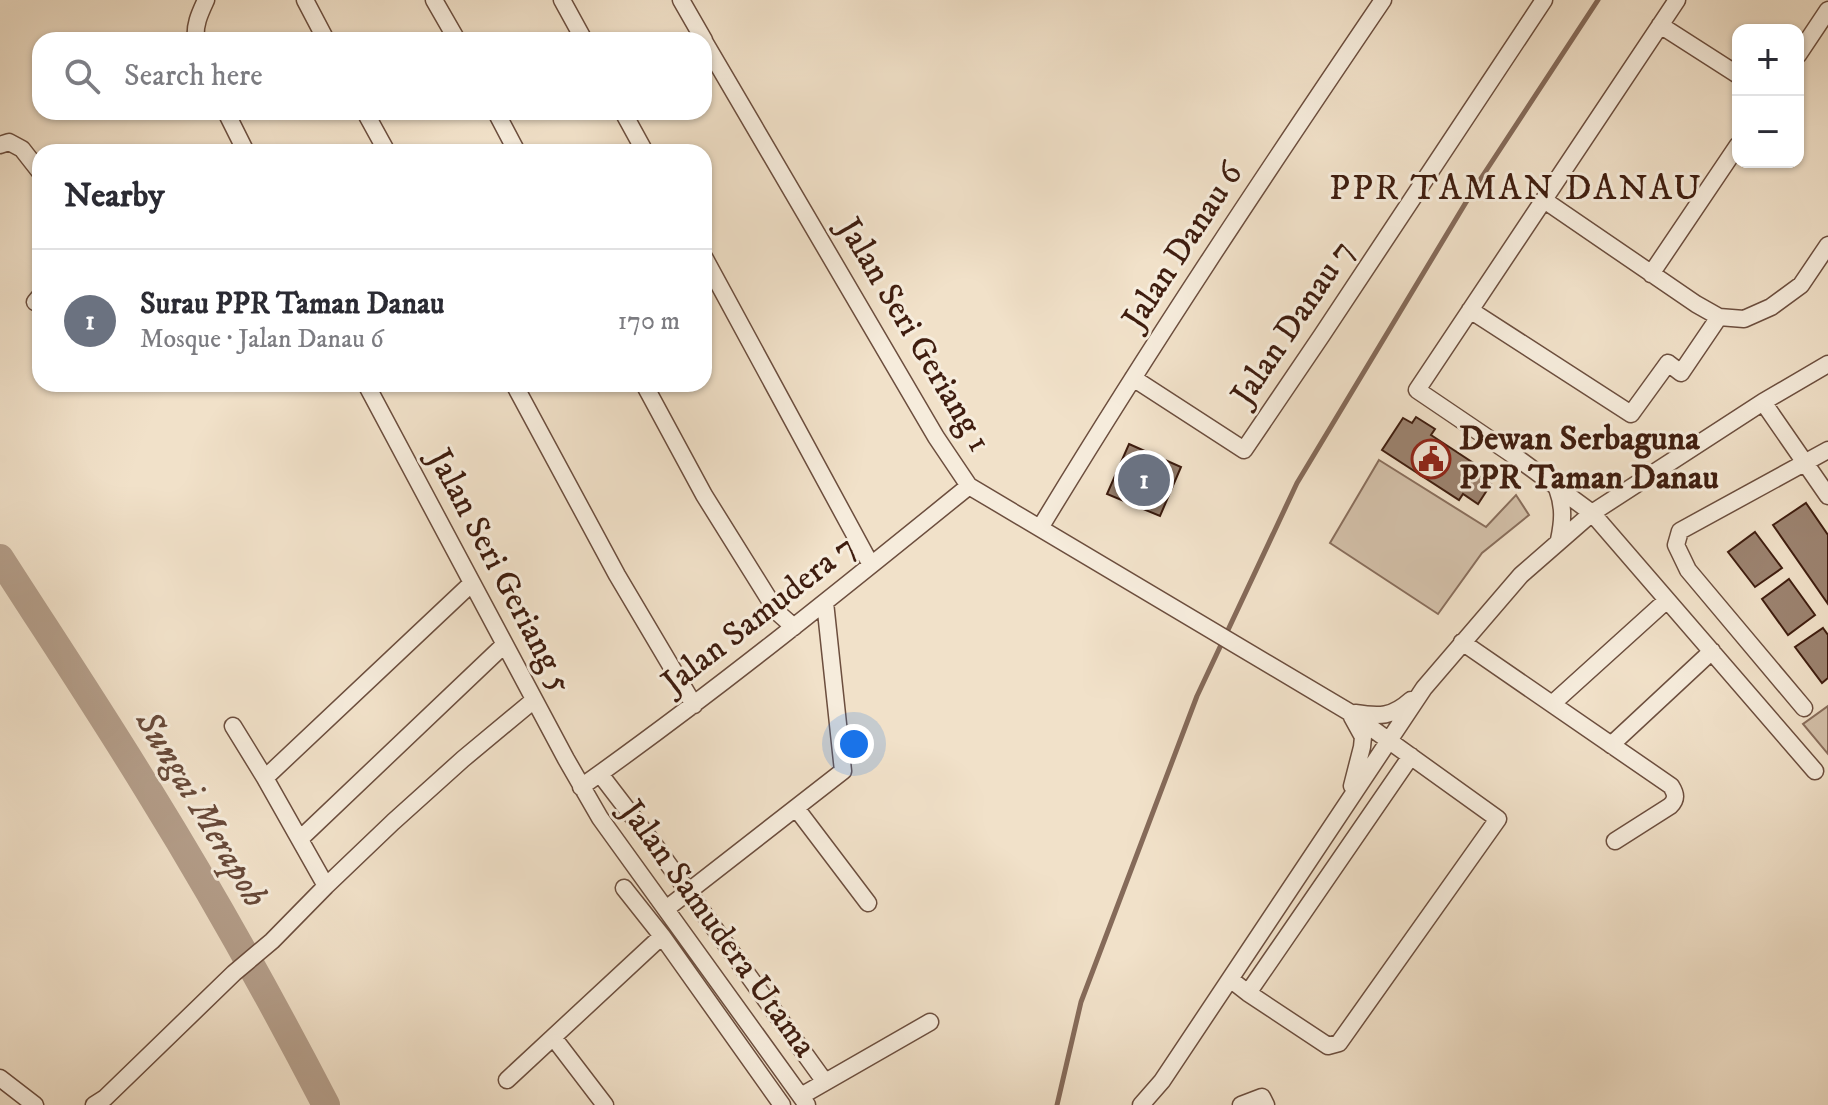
<!DOCTYPE html>
<meta charset="utf-8">
<style>
:root{--surface:#fff;--page:#f7f7f7;--text:#2b2b33;--muted:#7c7c81;--line:#e1e1e2;--accent:#0b8043}
body{margin:0;font-family:"IM FELL DW Pica",serif;background:var(--page);color:var(--text)}
.controls{position:absolute;right:24px;top:24px;display:grid;overflow:hidden;border-radius:16px;box-shadow:0 2px 6px #0004}
.controls button{width:72px;height:72px;display:grid;place-items:center;padding:0;border:0;border-bottom:2px solid var(--line);background:var(--surface);color:var(--text);font:40px sans-serif}
.you{position:absolute;left:854px;top:744px;width:28px;height:28px;margin:-20px;border:6px solid #fff;border-radius:50%;background:#1a73e8;box-shadow:0 0 0 12px #1a73e833}
.badge{display:grid;place-items:center;width:52px;height:52px;border-radius:50%;background:var(--accent);color:#fff;font-size:26px;font-weight:700}
.pin{position:absolute;translate:-50% -50%;border:4px solid #fff;box-shadow:0 2px 8px #0006}
.list{margin:0;padding:0;list-style:none}
h2{display:flex;justify-content:space-between;align-items:center;height:104px;margin:0;padding:0 32px;font-size:34px}
h2 small{font-size:26px;font-weight:400;color:var(--muted)}
.list li{display:grid;grid-template-columns:52px 1fr auto;gap:24px;align-items:center;box-sizing:border-box;height:144px;padding:0 32px;border-top:2px solid var(--line)}
.list b{display:block;font-size:30px;white-space:nowrap}
.list p{margin:0;font-size:26px;white-space:nowrap;color:var(--muted)}
.list em{font-size:26px;font-style:normal;color:var(--muted)}
.icon{flex:none;width:44px;height:44px;fill:none;stroke:currentColor;stroke-width:2;stroke-linecap:round;stroke-linejoin:round}
.map{position:relative;flex:none;width:1828px;height:1105px;overflow:hidden}
.search{position:absolute;background:var(--surface);box-shadow:0 2px 6px #0004;left:32px;top:32px;width:680px;height:88px;display:flex;align-items:center;gap:20px;box-sizing:border-box;padding:0 28px;border-radius:24px;color:var(--muted);font-size:30px}
.panel{position:absolute;background:var(--surface);box-shadow:0 2px 6px #0004;left:32px;top:144px;width:680px;height:248px;border-radius:24px}
.map>svg:first-child{display:block}
.green{fill:#d3c0a9;stroke:#896e5c;stroke-width:2}
.lines{fill:none;stroke-linecap:round;stroke-linejoin:round}
.stream{stroke:#856a59;stroke-width:5}
.river{stroke:#b49e8a;stroke-width:28}
.building{fill:#9c8370;stroke:#3f1d0f;stroke-width:2}
.minor-casing{stroke:#6c4e3e;stroke-width:19}
.minor{stroke:#f6ecdc;stroke-width:16}
.labels{text-anchor:middle;dominant-baseline:central;stroke-width:6;stroke-linejoin:round;paint-order:stroke}
.street-label{font-size:34px;fill:#3f1d0f;stroke:#f6ecdc}
.poi-label{font-size:34px;font-weight:bold;fill:#3f1d0f;stroke:#f6ecdc;text-anchor:start}
.neighbourhood-label{font-size:36px;letter-spacing:2px;fill:#3f1d0f;stroke:#f6ecdc}
.water-label{font-size:36px;font-style:italic;fill:#684a3a;stroke:#f6ecdc}
</style>
<div class="map">
<svg width="1828" height="1105" viewBox="0 0 1828 1105">
<rect width="100%" height="100%" fill="#f1e1c9"/>
<filter id="stains"><feTurbulence type="fractalNoise" baseFrequency=".0025" numOctaves="4"/><feColorMatrix values="0 0 0 0 .2 0 0 0 0 .09 0 0 0 0 .02 0 0 0 .5 -.17"/></filter>
<radialGradient id="worn" r=".72"><stop offset=".6" stop-color="#630" stop-opacity="0"/><stop offset="1" stop-color="#630" stop-opacity=".3"/></radialGradient>
<path class="green" d="M1379,460L1486,527L1516,495L1529,515L1482,553L1438,614L1330,543Z
M1828,706V754L1803,724Z"/>
<g class="lines">
<path class="stream" d="M1057,1105L1081,1002L1197,696L1297,483L1474,189L1598,0"/>
<path class="river" d="M0,558C50,636 102,714 150,793C213,895 271,999 326,1105"/>
</g>
<path class="building" d="M1416,417L1435,429L1431,435L1481,468L1476,474L1491,484L1478,504L1463,494L1459,500L1382,450L1403,418L1412,423Z
M1129,444L1181,467L1160,516L1107,494Z
M1806,503L1828,535V604L1773,525Z
M1755,532L1782,568L1755,587L1728,552Z
M1789,579L1815,615L1788,635L1762,599Z
M1823,628L1828,635V678L1822,683L1795,647Z"/>
<g class="lines">
<defs>
<path id="minor" d="M305,0L326,40
M434,0L457,40
M562,0L584,40
M681,0L704,40
M1677,0L1417,390L1516,457L1592,513L1815,771
M1660,25L1738,75
M196,40C194,25 200,13 206,0
M704,41L936,437L969,486L1349,712L1498,819L1339,1043L1328,1046L1248,993L1230,979
M1798,55L1828,10
M226,112L246,152
M365,112L387,152
M496,112L517,152
M623,112L645,152
M0,145L9,142L22,149L40,172
M1544,200L1696,304L1719,317L1744,319L1771,307L1801,285L1828,245
M704,257L871,565
M1651,274L1738,145
M35,302L40,296
M1470,310L1631,414L1668,363L1681,373L1719,317
M1133,378L1244,450L1322,335L1544,0
M366,384L566,759L600,818L807,1105
M514,384L617,575L694,705
M644,384L704,495L777,612L794,627
M1763,402L1828,496
M1557,488C1564,507 1563,521 1559,540
M1040,528C1149,348 1265,174 1383,0
M1462,642L1671,786C1676,794 1677,799 1670,806L1615,841
M1552,704L1667,600
M1804,708L1688,570L1676,545L1680,531L1828,450
M1355,713C1380,717 1392,717 1411,700
M233,726L265,778L326,886
M1611,745L1712,651
M600,774L656,847L825,1082
M265,778L472,583
M1352,786L1362,747L1363,737L1352,717
M581,787C715,692 842,589 969,486
M796,808L868,903
M300,839L504,645
M624,888L662,936L782,1105
M666,909L843,771L825,602
M1248,993L1411,756
M553,1037L605,1105
M0,1078L35,1105
M507,1080L662,936
M801,1096L930,1022
M94,1105L105,1098L234,973L272,941L326,886L393,822L463,759L534,700
M1141,1105L1162,1081L1424,688L1521,575L1592,513L1763,402L1828,364
M1241,1105L1262,1097L1266,1105"/>
</defs>
<use href="#minor" class="minor-casing"/>
<use href="#minor" class="minor"/>
</g>
<defs>
<symbol id="civic-ring" viewBox="-11 -11 22 22"><circle r="9.5" fill="#f6ecdc" stroke="#8f2418" stroke-width="1.5"/><path d="M-.6-6.5H3V-4.5H.6V-3L4-1V1h2V6H-6V1h2V-1L-.6-3ZM-1.2 2.5V6h2.4V2.5Z" fill="#8f2418"/></symbol>
</defs>
<g fill-rule="evenodd">
<use href="#civic-ring" x="1409" y="437" width="44" height="44"/>
</g>
<g class="labels">
<g class="street-label">
<text transform="translate(1183 246) rotate(-57)">Jalan Danau 6</text>
<text transform="translate(1293 323) rotate(-56)">Jalan Danau 7</text>
<text transform="translate(914 335) rotate(59)">Jalan Seri Geriang 1</text>
<text transform="translate(500 571) rotate(62)">Jalan Seri Geriang 5</text>
<text transform="translate(759 615) rotate(-38)">Jalan Samudera 7</text>
<text transform="translate(718 929) rotate(54)">Jalan Samudera Utama</text>
</g>
<g class="poi-label">
<text x="1459" y="439">Dewan Serbaguna<tspan x="1459" dy="39">PPR Taman Danau</tspan></text>
</g>
<g class="neighbourhood-label">
<text x="1516" y="188">PPR TAMAN DANAU</text>
</g>
<g class="water-label">
<text transform="translate(201 809) rotate(59)">Sungai Merapoh</text>
</g>
</g>
<rect width="100%" height="100%" filter="url(#stains)"/>
<rect width="100%" height="100%" fill="url(#worn)"/>
</svg>
<div class="controls">
<button>+</button>
<button>−</button>
</div>
<div class="you"></div>
<div class="pin badge" style="left:1144px;top:480px;background:#6b7280">1</div>
<div class="search"><svg class="icon" aria-label="search" viewBox="0 0 24 24"><circle cx="10" cy="10" r="6"/><path d="M15 15l6 6"/></svg>Search here</div>
<section class="panel">
<h2>Nearby<small></small></h2>
<ul class="list">
<li><span class="badge" style="background:#6b7280">1</span><div><b>Surau PPR Taman Danau</b><p>Mosque · Jalan Danau 6</p></div><em>170 m</em></li>
</ul>
</section>
</div>
